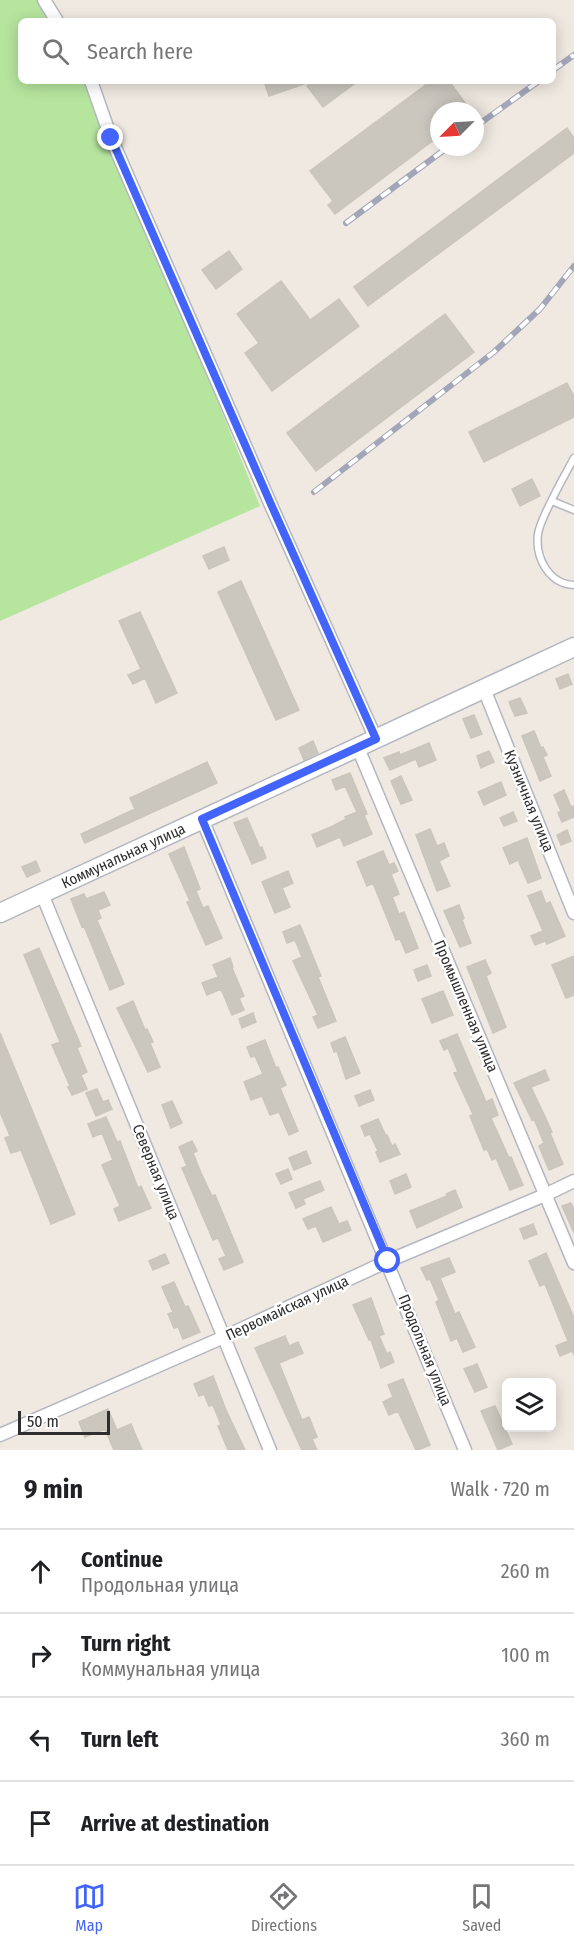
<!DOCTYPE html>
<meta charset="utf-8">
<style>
:root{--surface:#fff;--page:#f2f2f2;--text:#202124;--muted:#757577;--line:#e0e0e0;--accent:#4264fb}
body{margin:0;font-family:"Fira Sans Condensed",sans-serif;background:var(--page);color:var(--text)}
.controls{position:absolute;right:18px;bottom:18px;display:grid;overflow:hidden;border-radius:9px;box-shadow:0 3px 15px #0003}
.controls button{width:54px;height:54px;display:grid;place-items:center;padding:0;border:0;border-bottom:2px solid var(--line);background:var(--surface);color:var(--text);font:30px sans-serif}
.compass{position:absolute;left:430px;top:102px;width:54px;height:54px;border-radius:50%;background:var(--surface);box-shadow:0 3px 15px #0003;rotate:246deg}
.scale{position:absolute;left:18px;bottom:15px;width:92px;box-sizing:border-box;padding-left:6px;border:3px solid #2e2e2e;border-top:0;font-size:16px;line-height:21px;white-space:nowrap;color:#2e2e2e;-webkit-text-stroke:4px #fff;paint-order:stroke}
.stop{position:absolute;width:18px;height:18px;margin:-14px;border:4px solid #4264fb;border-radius:50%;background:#fff}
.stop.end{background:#4264fb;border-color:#fff;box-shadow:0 2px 6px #0008}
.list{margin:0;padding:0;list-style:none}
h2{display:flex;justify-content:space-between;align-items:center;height:78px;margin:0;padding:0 24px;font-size:26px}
h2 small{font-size:20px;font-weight:400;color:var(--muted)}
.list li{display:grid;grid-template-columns:39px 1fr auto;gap:18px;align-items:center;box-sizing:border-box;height:84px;padding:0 24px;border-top:2px solid var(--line)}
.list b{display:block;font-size:22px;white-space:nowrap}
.list p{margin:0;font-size:20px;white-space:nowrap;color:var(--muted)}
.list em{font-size:20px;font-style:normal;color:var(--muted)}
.icon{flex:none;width:33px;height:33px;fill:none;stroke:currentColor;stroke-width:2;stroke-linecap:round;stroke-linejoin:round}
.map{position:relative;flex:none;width:574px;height:1450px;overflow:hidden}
.search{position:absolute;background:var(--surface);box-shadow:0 3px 15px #0003;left:18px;right:18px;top:18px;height:66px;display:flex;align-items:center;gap:15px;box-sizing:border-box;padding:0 21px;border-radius:9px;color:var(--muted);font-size:22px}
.sheet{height:414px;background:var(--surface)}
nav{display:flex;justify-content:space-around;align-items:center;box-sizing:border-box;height:84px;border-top:2px solid var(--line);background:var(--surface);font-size:16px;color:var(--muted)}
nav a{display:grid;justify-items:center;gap:3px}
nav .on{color:var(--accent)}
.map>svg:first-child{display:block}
.green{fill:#b6e59e}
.building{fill:#cbc7bf;stroke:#cbc5ba;stroke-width:1.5}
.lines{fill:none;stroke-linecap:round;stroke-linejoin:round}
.lane-casing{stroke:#b4b7c1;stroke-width:9}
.street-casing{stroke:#b4b7c1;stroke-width:15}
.secondary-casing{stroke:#b4b7c1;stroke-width:21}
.lane{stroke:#fff;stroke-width:6}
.street{stroke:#fff;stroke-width:12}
.secondary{stroke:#fff;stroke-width:18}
.rail-casing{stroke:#a3a6b8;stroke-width:6}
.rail{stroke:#fff;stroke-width:4;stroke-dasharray:11;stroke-linecap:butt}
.route{stroke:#4264fb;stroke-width:8}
.labels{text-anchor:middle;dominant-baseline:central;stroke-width:5;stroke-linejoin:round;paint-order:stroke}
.street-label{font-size:15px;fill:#2e2e2e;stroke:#fff}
</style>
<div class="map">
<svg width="574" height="1450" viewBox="0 0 574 1450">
<rect width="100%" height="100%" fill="#efe9e1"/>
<path class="green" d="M0,0H44L57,21H21V81H91L111,138L260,506L0,621Z"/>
<path class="building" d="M274,81H307V83L269,96L265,84Z
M314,81H358L323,107L307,86Z
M431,81H449L471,111H439V136L335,214L328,205L333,201L310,171Z
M567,128L574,138V153L368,306L354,287Z
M229,251L242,269L216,289L202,270Z
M281,281L310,320L339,299L359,326L272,391L245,353L259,343L237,314Z
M445,314L474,352L316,471L287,433Z
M567,383L574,396V417L484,462L469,432Z
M532,479L540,496L520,506L512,489Z
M224,547L229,560L209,569L203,556Z
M241,581L299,710L276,720L218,592Z
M140,612L177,693L156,703L145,678L133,684L128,675L141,669L119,621Z
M568,674L572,684L560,689L556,679Z
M520,698L527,713L515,716L509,702Z
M474,715L482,734L471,738L463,719Z
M534,731L541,748L543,747L547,755L543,757L551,776L540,781L522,736Z
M313,741L318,753L304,760L299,748Z
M429,743L436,760L419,767L416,759L390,770L384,758L399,752L400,755Z
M489,751L494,762L481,768L477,756Z
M207,762L217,783L85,843L81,834L135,809L130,798Z
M350,773L367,814L364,815L372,834L344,846L340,837L317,847L312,835L333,826L346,819L345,817L357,812L345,786L336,790L332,780Z
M401,776L412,800L401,804L391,781Z
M501,782L506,795L484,805L478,792Z
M564,790L571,807L574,806V817L562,822L558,813L561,811L554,795Z
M513,812L517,821L504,826L500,818Z
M247,818L260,848L262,847L266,858L252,864L234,823Z
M430,829L437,846L444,843L449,856L439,861L450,886L437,891L416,835Z
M567,830L571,841L561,845L557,835Z
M527,838L541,878L528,883L518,860L510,864L503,848Z
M184,847L200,889L196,891L203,908L208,906L222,938L206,945L187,902L190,901L169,854Z
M383,851L389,865L394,863L398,871L391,874L399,894L392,897L399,914L404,912L418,948L406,953L400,939L396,940L373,883L367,886L357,862Z
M36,861L40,871L27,877L22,867Z
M288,871L293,883L282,888L290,907L275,913L262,882Z
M541,891L546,904L550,902L565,936L547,944L545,941L535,945L531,936L543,931L528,896Z
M104,892L110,905L98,910L101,918L97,920L124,984L110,990L84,926L82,927L71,899L84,894L86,899Z
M459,905L464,918L462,920L471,943L460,947L444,911Z
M300,925L321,976L318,977L336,1021L318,1028L313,1017L318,1015L293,961L302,957L295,940L287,943L283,932Z
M39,948L81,1046L77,1048L87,1072L81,1075L87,1089L72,1095L68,1087L70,1086L52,1045L60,1042L24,955Z
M574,956V995L566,998L552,965Z
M230,958L233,967L232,968L244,996L239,998L244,1010L232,1015L221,989L207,995L202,983L218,977L213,965Z
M485,960L491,973L486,976L506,1027L493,1033L467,967Z
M427,965L431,976L418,981L414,970Z
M443,991L453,1015L432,1023L422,999Z
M133,1001L145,1030L147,1029L153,1042L150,1043L160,1067L148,1072L117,1008Z
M253,1013L256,1022L242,1028L239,1019Z
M0,1033L75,1214L51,1224L21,1150L11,1153L5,1138L10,1136L0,1112Z
M457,1034L486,1102L492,1099L498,1115L491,1118L509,1158L511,1157L523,1185L510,1190L496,1158L492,1160L487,1149L484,1150L470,1116L473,1114L454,1073L458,1072L448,1048L444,1050L440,1041Z
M345,1037L360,1073L346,1079L337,1051L334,1052L331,1043Z
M265,1040L276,1068L278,1067L286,1085L280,1088L298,1131L289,1135L279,1112L270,1115L262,1096L251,1100L244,1082L263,1074L255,1056L251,1057L247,1047Z
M545,1070L549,1080L531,1087L552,1132L550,1133L563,1164L549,1170L539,1146L544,1143L534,1119L532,1120L514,1083Z
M97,1089L103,1102L108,1100L112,1109L96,1116L86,1093Z
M370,1090L374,1100L359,1106L355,1096Z
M172,1101L182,1123L171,1128L162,1105Z
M106,1117L117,1142L120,1141L138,1188L141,1186L151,1208L119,1221L114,1209L120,1206L102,1165L113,1160L102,1133L93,1137L88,1124Z
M378,1119L386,1136L387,1135L392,1146L395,1144L400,1154L380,1162L376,1152L378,1151L370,1134L365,1136L361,1126Z
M192,1141L197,1151L193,1153L201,1173L212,1196L215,1195L243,1262L224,1270L219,1259L226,1256L218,1238L213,1240L182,1168L187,1166L179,1147Z
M306,1151L311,1163L294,1170L289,1158Z
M288,1169L292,1179L281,1184L276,1174Z
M406,1174L411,1187L395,1194L390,1181Z
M320,1181L324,1190L303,1199L305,1204L296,1208L289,1193Z
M455,1190L462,1207L417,1228L410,1211L447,1196L446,1194Z
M571,1203L574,1210V1233L562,1206Z
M331,1207L339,1224L347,1221L351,1230L323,1242L316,1226L308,1229L303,1219Z
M533,1224L537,1234L524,1239L520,1229Z
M546,1253L574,1318V1355L572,1351L560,1356L556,1346L568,1341L545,1284L540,1286L529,1261Z
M165,1254L169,1263L153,1270L149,1261Z
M449,1258L455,1272L440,1278L455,1314L459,1312L475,1347L463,1352L457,1338L451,1341L436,1302L439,1300L430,1279L427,1280L421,1268Z
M174,1282L185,1307L188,1306L200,1332L183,1339L178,1327L174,1328L168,1314L173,1312L162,1287Z
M371,1298L384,1334L379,1336L387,1354L390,1352L394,1362L381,1368L371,1340H369L353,1305Z
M285,1336L289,1346L298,1342L303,1353L279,1363L302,1420L309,1417L317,1437L312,1439L317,1450H302L255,1348Z
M477,1364L487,1387L475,1392L464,1369Z
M213,1376L226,1410L245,1450H228L218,1426L221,1425L213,1405L209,1406L204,1394L199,1396L194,1384Z
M403,1379L430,1445L418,1450H416L398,1411L389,1415L383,1402L393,1397L388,1385Z
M495,1406L512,1444L498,1450L481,1411Z
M108,1409L117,1430L131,1424L142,1450H114L105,1429L85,1437L79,1422Z"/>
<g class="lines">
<defs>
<path id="lane" d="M574,458C565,475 540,518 538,534C535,558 549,584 574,585
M552,501L574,510"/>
<path id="street" d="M44,0L57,21
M91,81L111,138L270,503L376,739
M484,689L574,913
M358,748L574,1263
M202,819L465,1450
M42,894L270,1450
M0,1435L224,1337L388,1261L545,1195L574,1181"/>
<g id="secondary">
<path id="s1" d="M0,913L574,647"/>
</g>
</defs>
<use href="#lane" class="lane-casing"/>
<use href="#street" class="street-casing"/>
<use href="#secondary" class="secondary-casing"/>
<use href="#lane" class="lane"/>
<use href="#street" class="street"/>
<use href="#secondary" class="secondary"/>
<defs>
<path id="rail" d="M553,70L574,55
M475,127L539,81
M346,223L448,147
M314,492L494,352L540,309L574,266"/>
</defs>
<use href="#rail" class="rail-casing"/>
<use href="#rail" class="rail"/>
</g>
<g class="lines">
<path class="route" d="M111,138L270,502L376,739L202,819L388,1261"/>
</g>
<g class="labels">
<g class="street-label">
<text transform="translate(529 801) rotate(68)">Кузничная улица</text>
<text stroke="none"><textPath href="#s1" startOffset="136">Коммунальная улица</textPath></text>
<text transform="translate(466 1006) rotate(67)">Промышленная улица</text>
<text transform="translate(156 1172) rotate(68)">Северная улица</text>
<text transform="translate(287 1308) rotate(-25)">Первомайская улица</text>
<text transform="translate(425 1350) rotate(68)">Продольная улица</text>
</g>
</g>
</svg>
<div class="controls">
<button><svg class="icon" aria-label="layers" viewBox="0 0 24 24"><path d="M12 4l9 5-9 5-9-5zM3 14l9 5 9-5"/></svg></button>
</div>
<svg class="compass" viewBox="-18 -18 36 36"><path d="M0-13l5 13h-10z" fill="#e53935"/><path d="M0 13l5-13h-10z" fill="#757577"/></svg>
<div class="scale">50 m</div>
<div class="stop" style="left:388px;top:1261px"></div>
<div class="stop end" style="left:111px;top:138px"></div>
<div class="search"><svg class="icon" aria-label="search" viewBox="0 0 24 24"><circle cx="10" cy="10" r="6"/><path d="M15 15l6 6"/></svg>Search here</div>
</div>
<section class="sheet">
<h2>9 min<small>Walk · 720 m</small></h2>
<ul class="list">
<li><svg class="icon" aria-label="ahead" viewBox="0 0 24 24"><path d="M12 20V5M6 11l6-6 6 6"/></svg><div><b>Continue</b><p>Продольная улица</p></div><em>260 m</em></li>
<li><svg class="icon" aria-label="right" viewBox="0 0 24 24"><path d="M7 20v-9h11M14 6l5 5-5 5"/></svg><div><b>Turn right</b><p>Коммунальная улица</p></div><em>100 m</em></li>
<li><svg class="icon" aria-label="left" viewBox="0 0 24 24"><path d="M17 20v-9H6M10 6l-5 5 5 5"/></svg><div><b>Turn left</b></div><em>360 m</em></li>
<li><svg class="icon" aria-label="arrive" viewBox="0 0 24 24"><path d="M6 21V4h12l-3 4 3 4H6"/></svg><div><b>Arrive at destination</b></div></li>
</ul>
</section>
<nav>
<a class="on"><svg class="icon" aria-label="map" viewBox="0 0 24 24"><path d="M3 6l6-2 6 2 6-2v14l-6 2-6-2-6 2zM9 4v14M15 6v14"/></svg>Map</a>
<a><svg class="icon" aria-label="directions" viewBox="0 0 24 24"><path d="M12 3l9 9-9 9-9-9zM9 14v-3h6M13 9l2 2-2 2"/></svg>Directions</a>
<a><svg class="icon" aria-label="saved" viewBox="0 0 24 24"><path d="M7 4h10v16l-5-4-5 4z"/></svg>Saved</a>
</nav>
